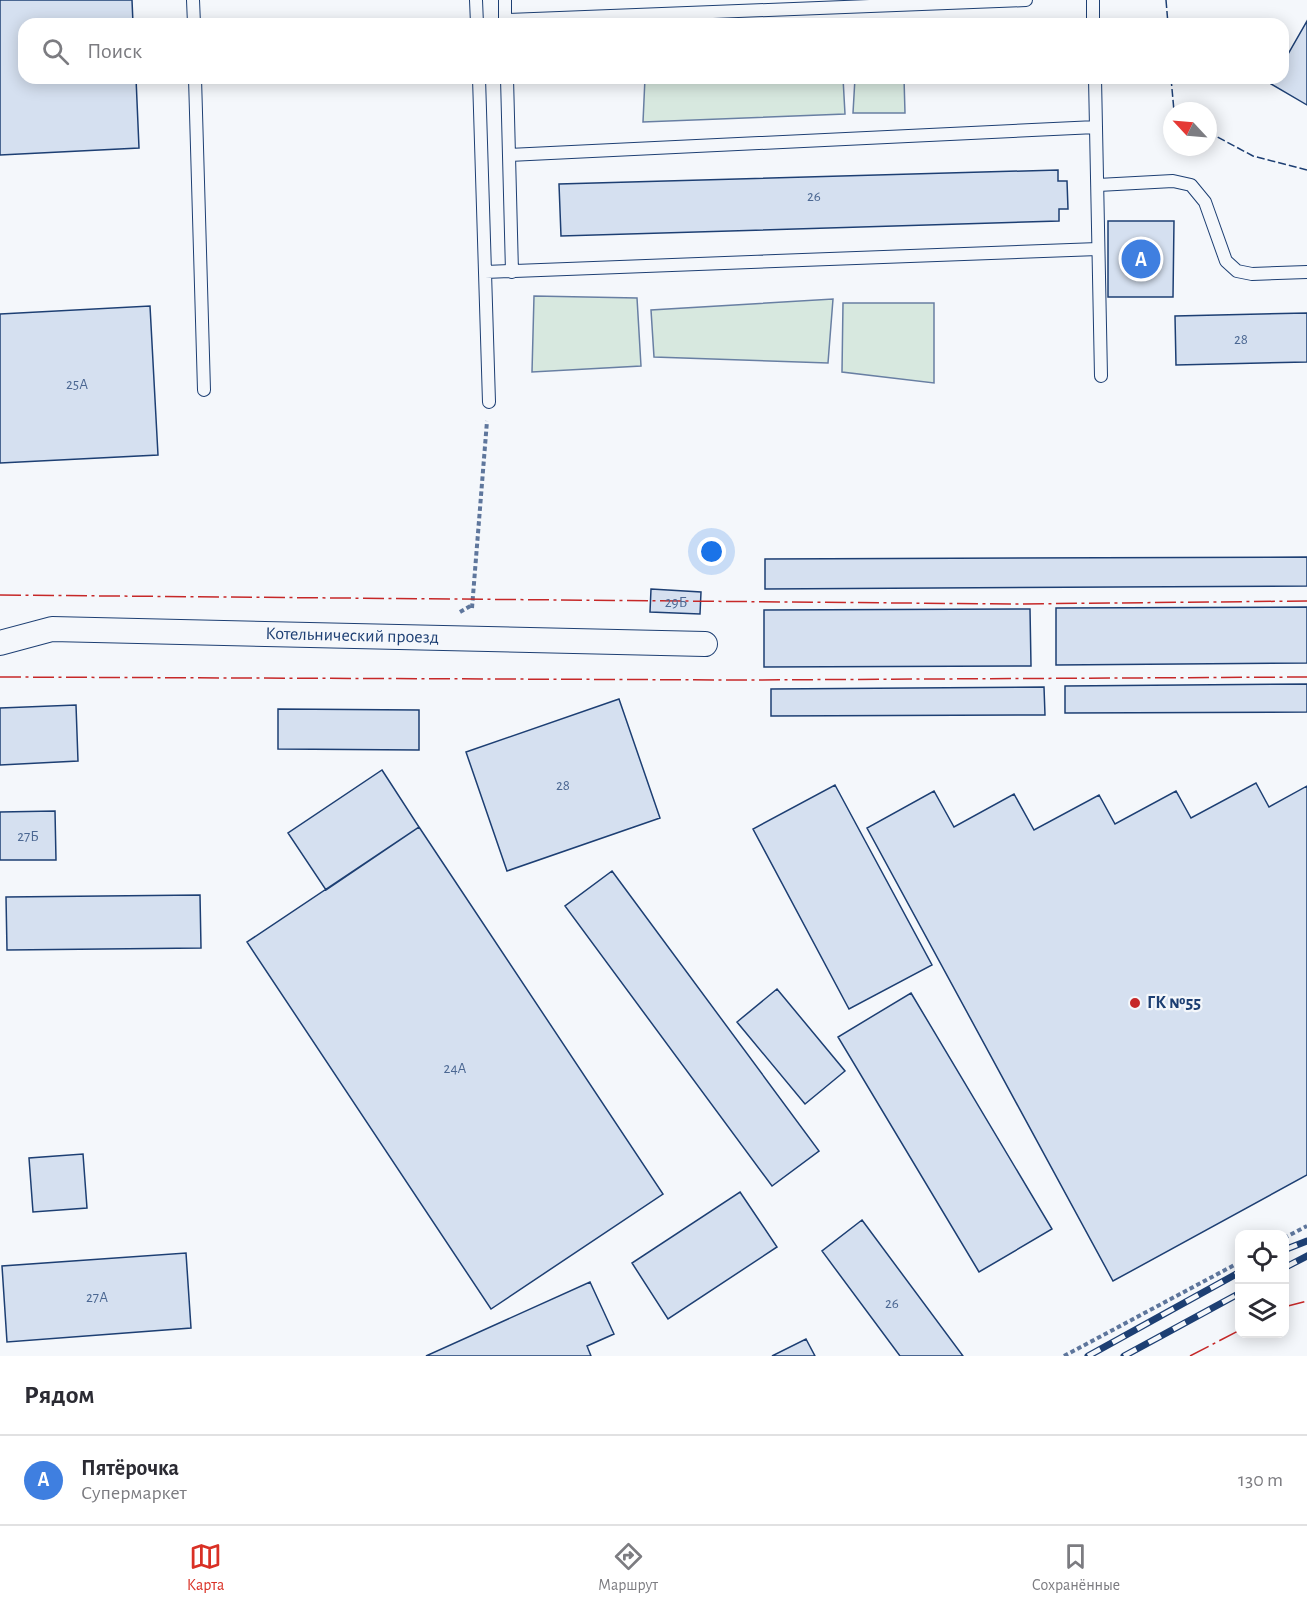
<!DOCTYPE html>
<html lang="ru">
<meta charset="utf-8">
<style>
:root{--surface:#fff;--page:#f7f7f7;--text:#2b2b33;--muted:#7c7c81;--line:#e1e1e2;--accent:#d93025}
body{margin:0;font-family:"Alegreya Sans",sans-serif;background:var(--page);color:var(--text)}
.controls{position:absolute;right:18px;bottom:18px;display:grid;overflow:hidden;border-radius:12px;box-shadow:0 3px 15px #0003}
.controls button{width:54px;height:54px;display:grid;place-items:center;padding:0;border:0;border-bottom:2px solid var(--line);background:var(--surface);color:var(--text);font:30px sans-serif}
.compass{position:absolute;left:1163px;top:102px;width:54px;height:54px;border-radius:50%;background:var(--surface);box-shadow:0 3px 15px #0003;rotate:296deg}
.you{position:absolute;left:712px;top:552px;width:21px;height:21px;margin:-15px;border:4px solid #fff;border-radius:50%;background:#1a73e8;box-shadow:0 0 0 9px #1a73e833}
.badge{display:grid;place-items:center;width:39px;height:39px;border-radius:50%;background:var(--accent);color:#fff;font-size:20px;font-weight:700}
.pin{position:absolute;translate:-50% -50%;border:3px solid #fff;box-shadow:0 2px 6px #0006}
.list{margin:0;padding:0;list-style:none}
h2{display:flex;justify-content:space-between;align-items:center;height:78px;margin:0;padding:0 24px;font-size:26px}
h2 small{font-size:20px;font-weight:400;color:var(--muted)}
.list li{display:grid;grid-template-columns:39px 1fr auto;gap:18px;align-items:center;box-sizing:border-box;height:90px;padding:0 24px;border-top:2px solid var(--line)}
.list b{display:block;font-size:22px;white-space:nowrap}
.list p{margin:0;font-size:20px;white-space:nowrap;color:var(--muted)}
.list em{font-size:20px;font-style:normal;color:var(--muted)}
.icon{flex:none;width:33px;height:33px;fill:none;stroke:currentColor;stroke-width:2;stroke-linecap:round;stroke-linejoin:round}
.map{position:relative;flex:none;width:1307px;height:1356px;overflow:hidden}
.search{position:absolute;background:var(--surface);box-shadow:0 3px 15px #0003;left:18px;right:18px;top:18px;height:66px;display:flex;align-items:center;gap:15px;box-sizing:border-box;padding:0 21px;border-radius:18px;color:var(--muted);font-size:22px}
.sheet{height:168px;background:var(--surface)}
nav{display:flex;justify-content:space-around;align-items:center;box-sizing:border-box;height:84px;border-top:2px solid var(--line);background:var(--surface);font-size:16px;color:var(--muted)}
nav a{display:grid;justify-items:center;gap:3px}
nav .on{color:var(--accent)}
.map>svg:first-child{display:block}
.green{fill:#d7e8df;stroke:#687fa3;stroke-width:1.5}
.building{fill:#d5e0f0;stroke:#1d3f73;stroke-width:1.5}
.lines{fill:none;stroke-linecap:round;stroke-linejoin:round}
.lane-casing{stroke:#1d3f73;stroke-width:14}
.street-casing{stroke:#1d3f73;stroke-width:26}
.path{stroke:#5e769c;stroke-width:4;stroke-dasharray:4.5 3;stroke-linecap:butt}
.lane{stroke:#f4f7fb;stroke-width:12}
.street{stroke:#f4f7fb;stroke-width:24}
.rail-casing{stroke:#1d3f73;stroke-width:7}
.rail{stroke:#f4f7fb;stroke-width:4.5;stroke-dasharray:14;stroke-linecap:butt}
.fence{stroke:#1d3f73;stroke-width:1.5;stroke-dasharray:8 3;stroke-linecap:butt}
.power{stroke:#c62828;stroke-width:1.5;stroke-dasharray:21 4.5 3 4.5;stroke-linecap:butt}
.poi-dot{fill:#c62828;stroke:#f4f7fb;stroke-width:2}
.labels{text-anchor:middle;dominant-baseline:central;stroke-width:4.5;stroke-linejoin:round;paint-order:stroke}
.number-label{font-size:15px;fill:#4b6792}
.street-label{font-size:18px;fill:#1d3f73;stroke:#f4f7fb}
.poi-label{font-size:18px;font-weight:bold;fill:#1d3f73;stroke:#f4f7fb;text-anchor:start}
</style>
<div class="map">
<svg width="1307" height="1356" viewBox="0 0 1307 1356">
<rect width="100%" height="100%" fill="#f4f7fb"/>
<path class="green" d="M645,78H843L845,114L643,122Z
M855,78H904L905,113H853Z
M534,296L637,298L641,366L532,372Z
M833,299L828,363L654,357L651,310Z
M843,303H934V383L842,372Z"/>
<path class="building" d="M0,0H132L133,24H24V78H136L139,148L0,155Z
M1307,21V105L1271,84L1274,78H1283V63Z
M1058,170V181H1067L1068,209H1059V221L561,236L559,184Z
M1108,221H1174L1173,297H1108Z
M150,306L158,455L0,463V314Z
M1307,313V362L1176,365L1175,316Z
M1307,557V586L765,589V559Z
M651,589L701,592L700,614L650,612Z
M1307,607V663L1056,665V608Z
M1030,609L1031,666L764,667V610Z
M1307,684V712L1065,713V686Z
M1044,687L1045,715L771,716V689Z
M619,699L660,818L507,871L466,752Z
M76,705L78,761L0,765V708Z
M278,709L419,710V750L278,749Z
M382,770L419,827L326,890L288,833Z
M1256,783L1269,807L1307,786V1175L1113,1281L867,828L934,791L954,827L1014,794L1034,830L1099,795L1115,824L1176,791L1191,818Z
M835,785L932,965L849,1009L753,829Z
M55,811L56,860H0V812Z
M419,827L663,1194L491,1309L247,942Z
M612,871L819,1151L772,1186L565,906Z
M200,895L201,948L7,950L6,897Z
M777,989L845,1071L805,1104L737,1022Z
M911,993L1052,1229L979,1272L838,1037Z
M83,1154L87,1208L33,1212L29,1158Z
M740,1192L777,1247L668,1319L632,1263Z
M862,1220L963,1356H900L822,1251Z
M186,1253L191,1328L7,1342L2,1266Z
M590,1282L614,1334L587,1346L591,1356H426Z
M806,1339L815,1356H772Z"/>
<g class="lines">
<defs>
<path id="lane" d="M193,0L194,24
M476,0L477,24
M505,0V24
M1093,0V24
M505,20L1026,0
M195,78L204,390
M479,78L489,402
M507,78L512,272
M1095,78L1101,376
M509,155L1096,127
M1098,185L1173,181L1191,185L1205,202L1226,261L1237,271L1252,274L1307,272
M485,272L1098,249"/>
<g id="street">
<path id="s1" d="M0,643L52,629L705,644"/>
</g>
</defs>
<use href="#lane" class="lane-casing"/>
<use href="#street" class="street-casing"/>
<path class="path" d="M472,608L487,421
M460,612L472,605
M1284,1238L1307,1226
M1064,1356L1240,1262"/>
<use href="#lane" class="lane"/>
<use href="#street" class="street"/>
<defs>
<path id="rail" d="M1284,1250L1307,1241
M1284,1268L1307,1256
M1088,1356L1240,1272
M1124,1356L1240,1293"/>
</defs>
<use href="#rail" class="rail-casing"/>
<use href="#rail" class="rail"/>
<path class="fence" d="M1166,0L1168,24
M1171,78L1174,111
M1208,132L1253,156L1307,170"/>
<path class="power" d="M0,595L1015,604L1307,601
M0,677L745,680L1307,677
M1284,1307L1307,1301
M1190,1356L1240,1330"/>
</g>
<circle class="poi-dot" cx="1135" cy="1003" r="6"/>
<g class="labels">
<g class="number-label">
<text x="814" y="196">26</text>
<text x="1241" y="339">28</text>
<text x="77" y="384">25А</text>
<text x="676" y="602">29Б</text>
<text x="563" y="785">28</text>
<text x="28" y="836">27Б</text>
<text x="455" y="1068">24А</text>
<text x="97" y="1297">27А</text>
<text x="892" y="1303">26</text>
</g>
<g class="street-label">
<text stroke="none"><textPath href="#s1" startOffset="354">Котельнический проезд</textPath></text>
</g>
<g class="poi-label">
<text x="1147" y="1003">ГК №55</text>
</g>
</g>
</svg>
<div class="controls">
<button><svg class="icon" aria-label="locate" viewBox="0 0 24 24"><circle cx="12" cy="12" r="6"/><path d="M12 2v4M12 18v4M2 12h4M18 12h4"/></svg></button>
<button><svg class="icon" aria-label="layers" viewBox="0 0 24 24"><path d="M12 4l9 5-9 5-9-5zM3 14l9 5 9-5"/></svg></button>
</div>
<svg class="compass" viewBox="-18 -18 36 36"><path d="M0-13l5 13h-10z" fill="#e53935"/><path d="M0 13l5-13h-10z" fill="#7c7c81"/></svg>
<div class="you"></div>
<div class="pin badge" style="left:1141px;top:259px;background:#3f7fe0">A</div>
<div class="search"><svg class="icon" aria-label="search" viewBox="0 0 24 24"><circle cx="10" cy="10" r="6"/><path d="M15 15l6 6"/></svg>Поиск</div>
</div>
<section class="sheet">
<h2>Рядом<small></small></h2>
<ul class="list">
<li><span class="badge" style="background:#3f7fe0">A</span><div><b>Пятёрочка</b><p>Супермаркет</p></div><em>130 m</em></li>
</ul>
</section>
<nav>
<a class="on"><svg class="icon" aria-label="map" viewBox="0 0 24 24"><path d="M3 6l6-2 6 2 6-2v14l-6 2-6-2-6 2zM9 4v14M15 6v14"/></svg>Карта</a>
<a><svg class="icon" aria-label="directions" viewBox="0 0 24 24"><path d="M12 3l9 9-9 9-9-9zM9 14v-3h6M13 9l2 2-2 2"/></svg>Маршрут</a>
<a><svg class="icon" aria-label="saved" viewBox="0 0 24 24"><path d="M7 4h10v16l-5-4-5 4z"/></svg>Сохранённые</a>
</nav>
